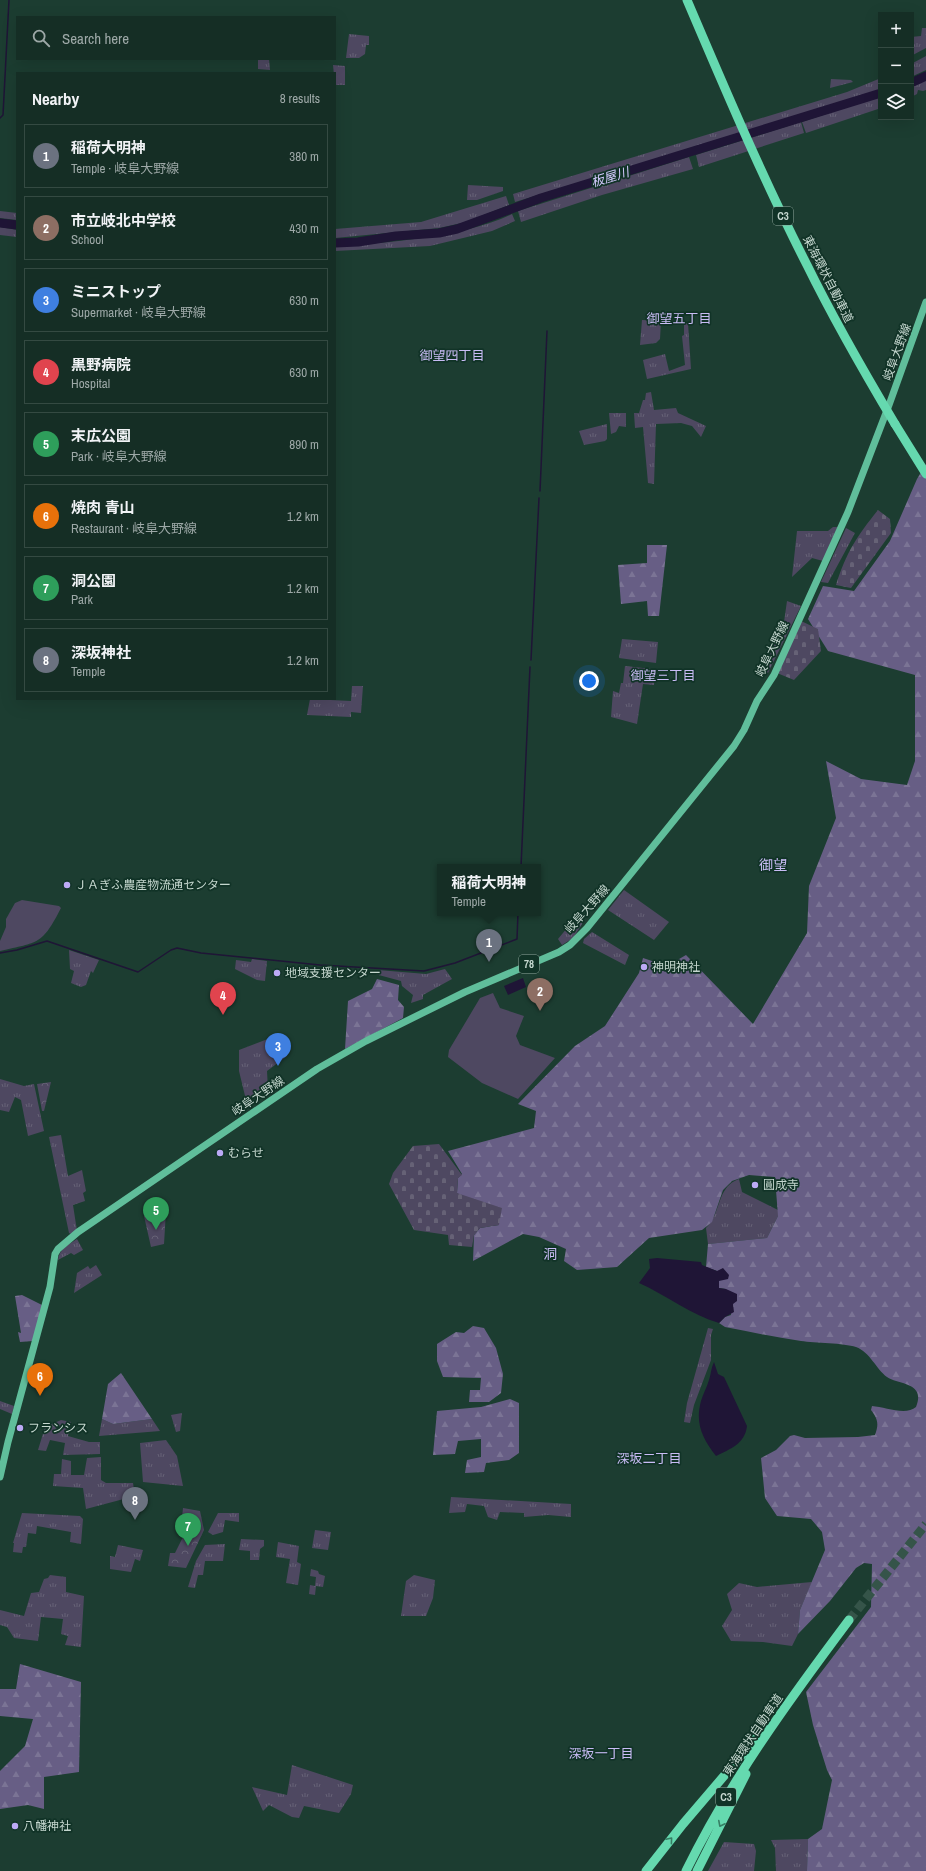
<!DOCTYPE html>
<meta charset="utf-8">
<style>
:root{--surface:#152e25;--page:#1e362d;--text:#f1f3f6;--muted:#9da8a7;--line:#344a42;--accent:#d6ab8b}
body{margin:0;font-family:"Archivo Narrow","Noto Sans JP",sans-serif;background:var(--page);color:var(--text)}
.controls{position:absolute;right:12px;top:12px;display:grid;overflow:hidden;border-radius:0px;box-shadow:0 4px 16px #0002}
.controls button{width:36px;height:36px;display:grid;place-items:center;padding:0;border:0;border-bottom:1px solid var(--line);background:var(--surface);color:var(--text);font:20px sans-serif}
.you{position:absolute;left:589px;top:681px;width:14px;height:14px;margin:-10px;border:3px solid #fff;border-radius:50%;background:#1a73e8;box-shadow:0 0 0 6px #1a73e833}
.badge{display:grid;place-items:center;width:26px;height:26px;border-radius:50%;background:var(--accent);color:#fff;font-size:13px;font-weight:700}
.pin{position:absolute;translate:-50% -33px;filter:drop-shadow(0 1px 2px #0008)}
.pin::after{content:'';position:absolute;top:21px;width:14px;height:12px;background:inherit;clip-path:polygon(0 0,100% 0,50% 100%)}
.popup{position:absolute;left:437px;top:864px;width:104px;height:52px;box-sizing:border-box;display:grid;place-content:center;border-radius:0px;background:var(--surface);filter:drop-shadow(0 1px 3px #0005);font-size:13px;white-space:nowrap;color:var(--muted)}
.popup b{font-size:15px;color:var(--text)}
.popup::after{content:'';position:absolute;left:50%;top:100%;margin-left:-8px;border:8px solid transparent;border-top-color:var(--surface)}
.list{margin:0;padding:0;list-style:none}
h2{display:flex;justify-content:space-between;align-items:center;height:52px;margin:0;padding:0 16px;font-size:17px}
h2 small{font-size:13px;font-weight:400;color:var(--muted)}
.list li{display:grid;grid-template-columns:26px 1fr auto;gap:12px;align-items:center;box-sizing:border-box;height:64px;margin:0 8px 8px;padding:0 8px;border:1px solid var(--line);border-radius:0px}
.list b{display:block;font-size:15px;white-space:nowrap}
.list p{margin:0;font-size:13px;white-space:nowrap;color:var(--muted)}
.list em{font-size:13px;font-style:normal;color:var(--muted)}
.icon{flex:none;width:22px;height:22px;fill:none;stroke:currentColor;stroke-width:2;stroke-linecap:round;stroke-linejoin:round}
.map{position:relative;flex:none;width:926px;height:1871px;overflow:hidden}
.search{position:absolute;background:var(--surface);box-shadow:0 4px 16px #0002;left:16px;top:16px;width:320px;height:44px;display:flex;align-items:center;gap:10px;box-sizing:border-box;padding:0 14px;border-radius:0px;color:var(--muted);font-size:15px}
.panel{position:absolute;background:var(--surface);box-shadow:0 4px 16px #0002;left:16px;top:72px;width:320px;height:628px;border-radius:0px}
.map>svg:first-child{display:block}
.grass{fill:url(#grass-tufts)}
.forest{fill:url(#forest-firs)}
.cemetery{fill:url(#cemetery-stones)}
.park{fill:url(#park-crowns)}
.pitch{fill:#4e4861}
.water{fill:#1f1536}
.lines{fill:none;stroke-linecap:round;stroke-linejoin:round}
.stream{stroke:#1f1536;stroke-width:1.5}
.river{stroke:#1f1536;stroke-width:9}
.highway-tunnel{stroke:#355449;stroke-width:9;stroke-dasharray:9 4.5;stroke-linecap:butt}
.primary{stroke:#60be9b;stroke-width:7}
.highway{stroke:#65d9af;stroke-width:9}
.highway-bridge{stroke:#65d9af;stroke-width:9}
.oneway{stroke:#377e64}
.poi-dot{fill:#bcaaf6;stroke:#113327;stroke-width:1.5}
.labels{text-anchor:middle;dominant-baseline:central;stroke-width:3.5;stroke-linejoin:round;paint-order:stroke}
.shield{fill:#113327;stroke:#8ea59c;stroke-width:1}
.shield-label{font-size:11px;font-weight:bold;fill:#c4d6ce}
.street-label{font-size:12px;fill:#c4d6ce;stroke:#113327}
.poi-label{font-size:12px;fill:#c4d6ce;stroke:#113327;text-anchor:start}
.water-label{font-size:13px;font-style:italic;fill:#d5caff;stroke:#113327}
.neighbourhood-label{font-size:13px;fill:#c9bcf5;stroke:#113327}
.quarter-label{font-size:14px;fill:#c9bcf5;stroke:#113327}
</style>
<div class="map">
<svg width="926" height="1871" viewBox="0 0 926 1871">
<defs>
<pattern id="grass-tufts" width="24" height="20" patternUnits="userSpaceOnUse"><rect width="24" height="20" fill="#4e4861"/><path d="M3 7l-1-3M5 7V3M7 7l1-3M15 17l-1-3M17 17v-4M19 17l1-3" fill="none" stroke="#666276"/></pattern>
<pattern id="forest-firs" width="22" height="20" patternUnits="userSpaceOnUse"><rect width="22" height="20" fill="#675e85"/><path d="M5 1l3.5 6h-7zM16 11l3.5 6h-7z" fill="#7b7495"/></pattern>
<pattern id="cemetery-stones" width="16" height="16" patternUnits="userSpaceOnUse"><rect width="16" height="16" fill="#4e4861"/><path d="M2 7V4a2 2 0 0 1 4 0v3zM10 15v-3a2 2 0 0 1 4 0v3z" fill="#666276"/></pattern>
<pattern id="park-crowns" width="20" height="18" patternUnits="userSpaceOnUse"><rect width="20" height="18" fill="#4e4861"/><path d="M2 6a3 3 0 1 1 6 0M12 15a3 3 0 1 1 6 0" fill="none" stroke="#666276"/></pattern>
</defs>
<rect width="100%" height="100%" fill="#1c3d31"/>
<path class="grass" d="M922,28H926V48L911,56V37L921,36Z
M349,34L369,36V45H366L365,54L359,58H346Z
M926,56V70L911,77V64Z
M258,59H269L270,70L258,69Z
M333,65L345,66V85H335Z
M881,78V89L848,100L515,202L513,194L847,92Z
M831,79L851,80L853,82L830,88Z
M926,80V90L923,91L918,90L917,94L911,97V87Z
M881,96V108L806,133L802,122Z
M801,122L804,133L699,167L696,155Z
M689,157L693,169L602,195L521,222L518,211Z
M468,185L503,187V191L477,200H467Z
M506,196L509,205L466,222L439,228L335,238V229L421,222Z
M0,211L17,213V220L0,218Z
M512,214L515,221L492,231L430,246L335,251V246C388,243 465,237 512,214Z
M0,227L17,230V237L0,235Z
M642,320L661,321L660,339L656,343L640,345Z
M684,323H688L691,369L647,379L643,360L665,354L669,371L685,365L682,336L684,335Z
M651,392L654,410L676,408L678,413L706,426L701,437L692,426L681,423L656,424L654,484L648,483L643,427L635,428L634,413H639L643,400H645L646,393Z
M609,413H626V427L619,426L616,432L611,434Z
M607,424V439L605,441L584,445L579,431Z
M833,527H838L823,561L812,558L792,577L797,531H828Z
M846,528L855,533L828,583L821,582Z
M787,601L801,606L768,673L763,671L784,622Z
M622,639L658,642L656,663L619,658Z
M625,666L652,669L655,673L654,685L643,684L637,724L611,717L613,691L619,693L621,683H623Z
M352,686H363L361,713L351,712V717L307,715L310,699L351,701Z
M624,890L669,922L654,940L608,910Z
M577,916L584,921L573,938L562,945L558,939Z
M592,932L629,955L625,965L583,943L584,939Z
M69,950L99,960L93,973L91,971L86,985L81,987L71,983L74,971L70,969Z
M252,959L267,961L265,981L257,980L235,969L236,960L251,962Z
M445,969L452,979L423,995V999L411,1003L413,995L402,986L401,981L375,974L378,970L426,974Z
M273,1037L287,1056L267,1071L268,1090L246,1100L239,1071V1050Z
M0,1079L24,1086L34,1084L44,1131L28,1136L21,1100L15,1097L9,1112L0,1110Z
M61,1135L68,1176L82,1170L86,1191L83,1193L85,1201L73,1205L77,1231L71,1234L69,1233L49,1137Z
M739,1179L742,1192L778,1210V1216L767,1238L708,1244L706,1228C722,1213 716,1187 739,1179Z
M77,1239L83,1250L74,1255L71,1253L58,1260C59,1249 68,1245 77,1239Z
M96,1265L102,1275L74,1293L77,1273L88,1266L90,1269Z
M708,1328L713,1329L711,1335V1360L694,1405L690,1423L684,1422L687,1403Z
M0,1401L14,1406L12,1414L0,1409Z
M182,1413L180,1431L176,1432L171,1415Z
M102,1419L113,1424L152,1419L160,1431L99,1436Z
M61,1420L71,1422L68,1436L89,1442H100V1454L63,1455L65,1443L50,1440L46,1451L38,1450L45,1427Z
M166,1440L177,1456L183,1486L143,1482L140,1443Z
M101,1457V1480L106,1483H133L135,1496L86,1509L83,1488L53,1486L54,1474H61L62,1459L71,1461V1475H84L87,1458Z
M451,1497L571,1504V1517L548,1515L524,1517V1513L500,1512L497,1520L488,1517L484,1506L467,1504L465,1512L449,1513Z
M22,1513L80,1516L83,1519L81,1544L70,1542L71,1532L37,1526L36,1534L28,1533L26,1547H23L22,1553L13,1552L14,1543H13Z
M218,1513H239V1522L225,1520L223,1532L213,1535L208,1532Z
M315,1530L331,1532L328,1550L312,1548Z
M241,1539L264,1540V1546L260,1549L259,1560H250V1551L239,1550Z
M278,1542L299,1546L297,1562L301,1564L298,1585L286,1583L290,1559L276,1557Z
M225,1544L223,1561H205L203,1575H198L195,1588L188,1587L196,1561L205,1545Z
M118,1545L143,1550L140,1561L135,1559L131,1572L110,1569V1556L115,1557Z
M311,1569L318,1571L319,1574L325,1576L323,1587L316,1586L315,1595L309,1594L310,1585L315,1586L316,1577L310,1576Z
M50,1575L66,1577V1592L84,1596L81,1647L65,1645L68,1636L61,1634L63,1619L41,1617L38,1641L14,1638L7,1627L0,1625V1610L24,1616L31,1593L39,1592L44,1579L48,1578Z
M414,1575L435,1580L433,1598L426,1616H401L406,1581Z
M812,1582L800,1610L798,1634L792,1646L763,1642L731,1641L722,1626L732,1610L727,1594L739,1583L757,1587Z
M292,1765L353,1785L351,1794L339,1813L304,1806L299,1818L292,1817L269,1805L263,1811L252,1787L287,1795Z
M808,1839L807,1871H776L775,1848L771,1840Z
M724,1842L754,1844L756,1851L754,1871H708Z"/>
<path class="forest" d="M926,464V1871H807L808,1839L822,1829L832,1780L827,1770L813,1725L806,1692L871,1607L872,1564L864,1563L856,1568L830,1601L798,1634L800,1610L825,1550L822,1532L811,1519L777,1516L765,1498L761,1458L776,1450L790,1436L794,1435L805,1438L858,1437L875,1435C879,1424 878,1419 871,1410L872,1406C885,1407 906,1416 916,1407C926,1382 899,1385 887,1377C876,1369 870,1352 856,1347C844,1343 815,1343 801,1341C775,1337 750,1332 725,1327L719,1323L725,1317L731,1315L726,1289L719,1288L717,1271L706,1267L708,1244L767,1238L778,1216L775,1177L749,1175L732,1181L723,1190L712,1222L702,1230L649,1238L617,1267L577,1270L564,1261L566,1249L539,1237L523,1234L473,1261L474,1235L480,1228L499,1225L457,1193L458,1178L462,1174L448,1151L534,1128L536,1111L518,1104L575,1046L605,1026L639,973L643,958L667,966L686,955L753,1024L807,933L809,886L836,818L826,761L861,779L907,785L915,761V675L828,651L808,619L823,586L854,591L890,541L917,479Z
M647,545H667L659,616H648L647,601L621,604L618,565L647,563Z
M377,979L399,985L398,1000L404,1007L403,1018L345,1049L348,1001L372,989Z
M22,1295L42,1305L33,1341L20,1342L18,1332L21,1333L15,1296Z
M473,1326L484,1328L496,1348L503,1374L501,1393L489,1402H469L470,1390H480L481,1378L443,1377L437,1361V1344L456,1332L464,1333Z
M121,1373L152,1419L113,1424L102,1419L108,1384Z
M510,1399L519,1403V1453L509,1460L486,1463L484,1472L465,1473L467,1460L481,1457V1439L458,1441L455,1454L433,1455L437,1411L481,1407Z
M20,1664L81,1682L79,1772L44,1777V1809L28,1805L0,1809V1771L25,1746L33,1719L0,1716V1689H16Z"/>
<path class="cemetery" d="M878,510L890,519L891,533L851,588L836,585C846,553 857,536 878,510Z
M801,621L818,629L821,651L794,680L777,673Z
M439,1144L462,1175L458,1178L457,1193L502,1208L499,1225L480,1228L474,1235L472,1247L449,1245L448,1235L414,1230L389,1184L393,1173L413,1146Z"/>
<path class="park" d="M51,1082L44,1111H42L37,1084Z
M166,1211L164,1244L151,1247L144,1216Z
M183,1508L200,1511L204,1530L186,1568L168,1566L170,1553H175L183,1537L181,1528Z"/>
<path class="pitch" d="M22,900L59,906L61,908C42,945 39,942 0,951V941L6,927V919L15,903Z
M493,993L500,1008L524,1016L516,1036L520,1045L555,1058L518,1099L482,1083L448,1057L449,1050L480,998Z"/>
<path class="water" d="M523,978L526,987L508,995L504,986Z
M657,1258L701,1262L702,1265L717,1271L723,1268L729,1275L728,1279L719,1281V1288L726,1289L737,1294V1301L733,1304L734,1312L725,1317L719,1323C691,1315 666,1295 639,1283L650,1268L649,1259Z
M714,1362L718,1374L724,1377L747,1426C745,1444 730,1449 716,1456C702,1438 695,1423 701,1401C703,1394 707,1387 709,1380C711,1374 711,1368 714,1362Z"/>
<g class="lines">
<path class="stream" d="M0,118L3,115L9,0
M540,491L547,331
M531,660L539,498
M521,867L530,667
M0,953L17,950L47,941L138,972L171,950L177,948L201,953L320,965L424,971L455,963L517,939L518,913"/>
<path class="river" d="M911,83L926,76
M0,223L17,225
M335,243L358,242L396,236L439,233L457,229L541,198L881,93"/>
<path class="highway-tunnel" d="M849,1620L926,1524"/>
<path class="primary" d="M0,1477L8,1442L50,1287L55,1254L58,1249L78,1232L317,1069L366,1041L465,992L559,952L570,945L587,928L734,746L744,730L757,701L774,675L848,512L889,405L926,302"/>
<path class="highway" d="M895,424L926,474
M646,1871L683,1824L764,1729
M686,1871C730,1781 789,1700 849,1620
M697,1871L746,1774"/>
<path class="highway-bridge" d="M687,0C725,89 763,179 807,265C834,320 864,372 895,424"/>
</g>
<defs><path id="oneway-chevron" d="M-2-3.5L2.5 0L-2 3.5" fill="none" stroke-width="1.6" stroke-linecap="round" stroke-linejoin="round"/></defs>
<g class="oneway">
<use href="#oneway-chevron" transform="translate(721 1824) rotate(117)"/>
<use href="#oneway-chevron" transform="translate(670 1840) rotate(-50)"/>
</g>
<g class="poi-dot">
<circle cx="67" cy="885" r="4"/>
<circle cx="644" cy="967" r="4"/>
<circle cx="277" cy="973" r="4"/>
<circle cx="220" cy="1153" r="4"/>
<circle cx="755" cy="1185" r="4"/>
<circle cx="20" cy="1428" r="4"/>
<circle cx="15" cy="1826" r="4"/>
</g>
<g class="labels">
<g class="shield">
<rect x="773" y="207" width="20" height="18" rx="3"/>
<rect x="519" y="955" width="20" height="18" rx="3"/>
<rect x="716" y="1788" width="20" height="18" rx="3"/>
</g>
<g class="shield-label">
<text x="783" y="216">C3</text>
<text x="529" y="964">78</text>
<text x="726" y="1797">C3</text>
</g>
<g class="street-label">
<text transform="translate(828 279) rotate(63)">東海環状自動車道</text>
<text transform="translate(897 352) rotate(-70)">岐阜大野線</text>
<text transform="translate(772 649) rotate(-64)">岐阜大野線</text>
<text transform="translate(587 909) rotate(-48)">岐阜大野線</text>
<text transform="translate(258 1096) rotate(-34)">岐阜大野線</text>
<text transform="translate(753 1735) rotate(-56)">東海環状自動車道</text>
</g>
<g class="poi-label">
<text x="75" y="885">ＪＡぎふ農産物流通センター</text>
<text x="652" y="967">神明神社</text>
<text x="285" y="973">地域支援センター</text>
<text x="228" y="1153">むらせ</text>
<text x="763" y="1185">圓成寺</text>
<text x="28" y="1428">フランシス</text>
<text x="23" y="1826">八幡神社</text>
</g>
<g class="water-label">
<text transform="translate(610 177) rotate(-17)">板屋川</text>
</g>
<g class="neighbourhood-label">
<text x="679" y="318">御望五丁目</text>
<text x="452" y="355">御望四丁目</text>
<text x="663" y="675">御望三丁目</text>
<text x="649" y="1458">深坂二丁目</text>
<text x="601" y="1753">深坂一丁目</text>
</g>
<g class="quarter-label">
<text x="773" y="865">御望</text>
<text x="550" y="1254">洞</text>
</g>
</g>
</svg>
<div class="controls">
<button>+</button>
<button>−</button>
<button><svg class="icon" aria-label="layers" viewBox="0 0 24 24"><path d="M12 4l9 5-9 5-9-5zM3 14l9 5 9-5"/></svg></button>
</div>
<div class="you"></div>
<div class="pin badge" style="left:489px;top:962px;background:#6b7280">1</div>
<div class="popup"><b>稲荷大明神</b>Temple</div>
<div class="pin badge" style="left:540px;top:1011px;background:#8d6e63">2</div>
<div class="pin badge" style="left:278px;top:1066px;background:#3f7fe0">3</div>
<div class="pin badge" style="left:223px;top:1015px;background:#e0444e">4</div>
<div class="pin badge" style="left:156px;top:1230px;background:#2e9e5b">5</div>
<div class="pin badge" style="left:40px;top:1396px;background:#e8710a">6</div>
<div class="pin badge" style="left:188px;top:1546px;background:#2e9e5b">7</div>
<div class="pin badge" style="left:135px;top:1520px;background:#6b7280">8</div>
<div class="search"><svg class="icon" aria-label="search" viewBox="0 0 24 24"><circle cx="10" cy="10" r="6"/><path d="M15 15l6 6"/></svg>Search here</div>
<section class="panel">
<h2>Nearby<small>8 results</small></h2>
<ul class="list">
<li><span class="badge" style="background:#6b7280">1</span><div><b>稲荷大明神</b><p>Temple · 岐阜大野線</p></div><em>380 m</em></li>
<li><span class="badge" style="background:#8d6e63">2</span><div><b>市立岐北中学校</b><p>School</p></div><em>430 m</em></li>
<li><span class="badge" style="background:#3f7fe0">3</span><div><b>ミニストップ</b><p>Supermarket · 岐阜大野線</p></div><em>630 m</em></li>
<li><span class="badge" style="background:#e0444e">4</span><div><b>黒野病院</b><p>Hospital</p></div><em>630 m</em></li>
<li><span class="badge" style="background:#2e9e5b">5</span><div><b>末広公園</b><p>Park · 岐阜大野線</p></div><em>890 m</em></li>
<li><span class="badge" style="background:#e8710a">6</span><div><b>焼肉 青山</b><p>Restaurant · 岐阜大野線</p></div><em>1.2 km</em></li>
<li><span class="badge" style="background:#2e9e5b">7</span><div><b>洞公園</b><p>Park</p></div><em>1.2 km</em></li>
<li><span class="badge" style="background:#6b7280">8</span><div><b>深坂神社</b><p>Temple</p></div><em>1.2 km</em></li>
</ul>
</section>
</div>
